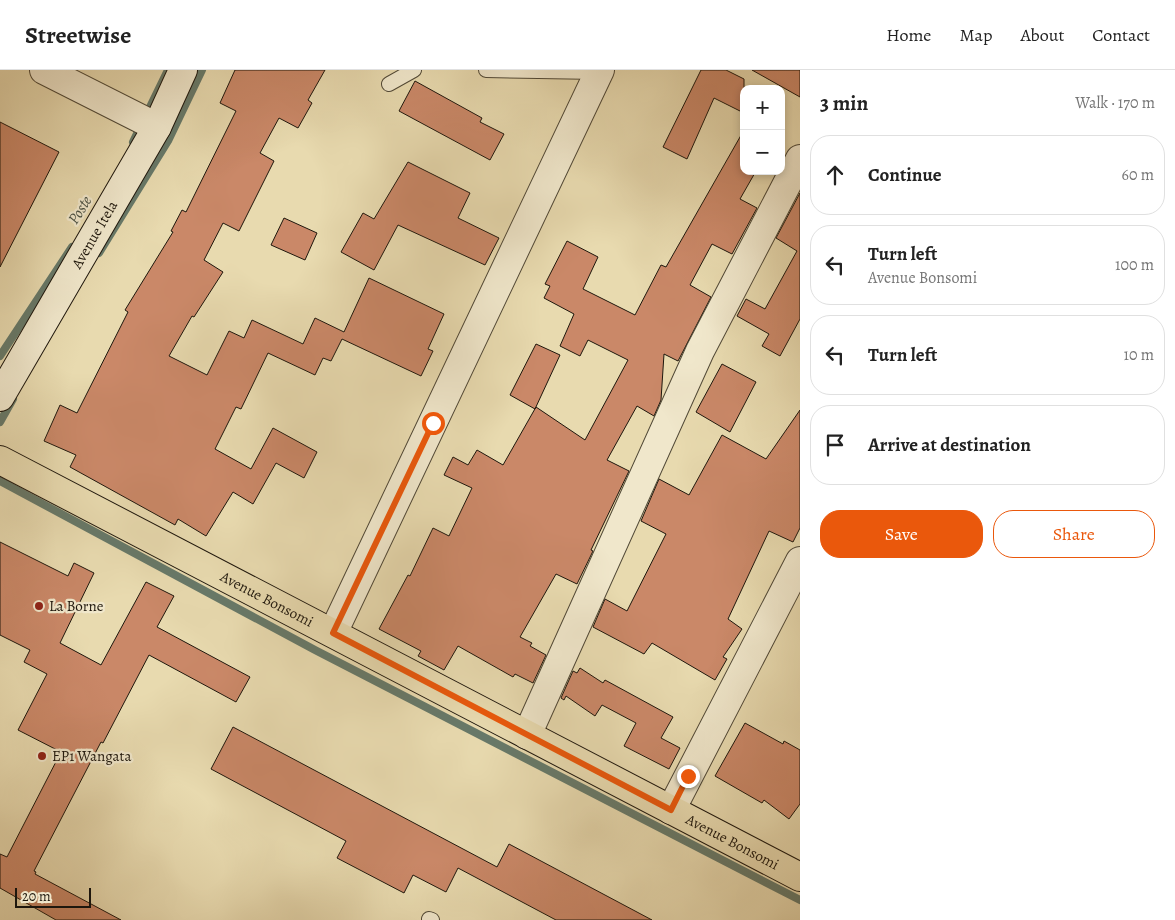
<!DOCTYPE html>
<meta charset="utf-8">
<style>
:root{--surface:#fff;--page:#f6f6f6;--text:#222;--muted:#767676;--line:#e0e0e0;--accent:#ea580c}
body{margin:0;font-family:Alegreya,serif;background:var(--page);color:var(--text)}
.controls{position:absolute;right:15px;top:15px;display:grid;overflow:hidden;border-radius:10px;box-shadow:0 2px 8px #0003}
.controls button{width:45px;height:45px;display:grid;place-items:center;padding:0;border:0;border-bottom:1px solid var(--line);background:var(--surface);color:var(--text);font:25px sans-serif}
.scale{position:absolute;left:15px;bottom:12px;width:76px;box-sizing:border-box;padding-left:5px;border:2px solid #1e170d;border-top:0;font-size:14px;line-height:18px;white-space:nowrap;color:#1e170d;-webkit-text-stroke:4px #f0e7cb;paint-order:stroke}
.stop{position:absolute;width:15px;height:15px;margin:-11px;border:4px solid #ea580c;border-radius:50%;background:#fff}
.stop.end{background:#ea580c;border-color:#fff;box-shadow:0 1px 5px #0008}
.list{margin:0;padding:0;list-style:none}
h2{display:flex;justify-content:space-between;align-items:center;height:65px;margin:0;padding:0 20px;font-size:21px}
h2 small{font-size:16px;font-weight:400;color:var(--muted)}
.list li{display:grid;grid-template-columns:32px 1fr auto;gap:15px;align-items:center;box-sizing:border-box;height:80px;margin:0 10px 10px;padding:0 10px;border:1px solid var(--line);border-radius:20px}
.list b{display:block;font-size:19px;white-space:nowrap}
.list p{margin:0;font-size:16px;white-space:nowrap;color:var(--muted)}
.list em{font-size:16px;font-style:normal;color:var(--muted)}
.actions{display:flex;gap:10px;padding:15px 20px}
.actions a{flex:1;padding:11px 0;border:1px solid var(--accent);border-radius:20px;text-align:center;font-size:18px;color:var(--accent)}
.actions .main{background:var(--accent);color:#fff}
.icon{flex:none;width:28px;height:28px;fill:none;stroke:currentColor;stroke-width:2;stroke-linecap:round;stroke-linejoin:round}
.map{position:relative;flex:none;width:800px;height:850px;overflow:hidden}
header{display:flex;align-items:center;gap:30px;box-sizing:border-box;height:70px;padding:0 25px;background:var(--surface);border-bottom:1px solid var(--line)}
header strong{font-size:24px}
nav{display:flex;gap:28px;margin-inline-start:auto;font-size:18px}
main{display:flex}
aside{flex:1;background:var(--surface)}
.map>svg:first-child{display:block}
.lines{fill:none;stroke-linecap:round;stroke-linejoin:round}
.stream{stroke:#677969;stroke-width:8}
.building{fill:#ca8868;stroke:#1e170d}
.lane-casing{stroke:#504836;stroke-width:16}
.street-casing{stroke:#504836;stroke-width:30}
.secondary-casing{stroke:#1e170d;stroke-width:30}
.primary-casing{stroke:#1e170d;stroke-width:30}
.lane{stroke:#f0e7cb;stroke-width:14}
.street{stroke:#f0e7cb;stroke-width:28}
.secondary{stroke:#f0e7cb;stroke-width:28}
.primary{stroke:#e8daaf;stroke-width:28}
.route{stroke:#ea580c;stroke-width:6}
.poi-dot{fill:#8f2418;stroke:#f0e7cb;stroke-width:2}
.labels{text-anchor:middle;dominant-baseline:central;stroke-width:4.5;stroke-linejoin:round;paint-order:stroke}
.street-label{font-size:15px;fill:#1e170d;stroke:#f0e7cb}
.poi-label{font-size:15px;fill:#1e170d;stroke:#f0e7cb;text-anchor:start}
.water-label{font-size:16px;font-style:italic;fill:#495043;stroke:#f0e7cb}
</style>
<header>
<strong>Streetwise</strong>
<nav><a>Home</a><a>Map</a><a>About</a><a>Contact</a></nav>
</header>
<main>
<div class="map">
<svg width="800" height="850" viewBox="0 0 800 850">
<rect width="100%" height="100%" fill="#e8daaf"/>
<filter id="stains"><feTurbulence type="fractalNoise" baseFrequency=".004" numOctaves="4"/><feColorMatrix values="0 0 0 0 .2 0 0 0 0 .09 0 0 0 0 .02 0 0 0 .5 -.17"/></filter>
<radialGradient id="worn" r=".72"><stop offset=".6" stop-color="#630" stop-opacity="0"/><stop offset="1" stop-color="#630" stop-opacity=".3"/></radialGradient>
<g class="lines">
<path class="stream" d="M133,72L168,0
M99,183L168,71L202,0
M0,286L72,177
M0,352L13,329
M0,411L315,580L800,830"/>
</g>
<path class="building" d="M235,0H325L308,30L312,33L298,58L279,48L260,83L274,91L239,161L223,153L204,190L223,202L194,247L192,246L169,286L207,305L229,261L244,268L252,250L303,274L315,248L344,262L369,208L444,244L428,279L433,281L421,306L342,269L331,291L323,288L315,305L268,283L241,339L236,337L215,379L251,399L273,358L317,382L304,408L276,393L253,434L233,422L206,466L178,449L175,455L70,397L76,385L44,371L60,335L77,343L128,242L125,240L173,162L171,161L182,140L186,142L236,41L220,33Z
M701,0H726L744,9V43L714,28L687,89L663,77Z
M752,0H800V27Z
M415,11L482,48L480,52L504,64L490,90L399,41Z
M0,52L59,82L0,197Z
M744,60V101H756L740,129L757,138L732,184L712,174L690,215L711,227L678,291L664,284L661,330L654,346L637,336L607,390L629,401L591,480L593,481L577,514L556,504L520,567L532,573L530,576L546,585L533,613L515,604L513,607L458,576L444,600L418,586L421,581L379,559L408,505L410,506L433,458L449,466L472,418L444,405L453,387L468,395L477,380L503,395L536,337L585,370L628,290L588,270L580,286L560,276L574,244L544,228L550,216L545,214L567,171L598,187L583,219L635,245L661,195L666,197Z
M408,92L470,123L458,148L499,168L485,195L398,155L374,200L341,182L363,143L374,149Z
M800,123V249L780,286L762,276L769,264L737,246L746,229L765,239L797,181L776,168Z
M284,148L317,163L305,190L271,175Z
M536,274L560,285L535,339L510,325Z
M722,294L756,312L730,362L696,342Z
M800,340V458L793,472L769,461L728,549L742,559L723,587L727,589L715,610L652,573L644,584L593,557L605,529L627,541L666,464L641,451L659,409L689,425L722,365L766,389Z
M0,472L68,506L74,493L94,503L60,573L101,595L146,512L174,526L157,557L250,607L236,632L149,585L103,673L101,672L34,801L36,802L35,804L121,850H56L0,818V784L7,787L61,682L18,660L47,604L24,592L30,580L0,565Z
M580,598L603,613L605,610L673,647L661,668L680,678L669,699L624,676L636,653L602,635L595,646L566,626L564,630L561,628L573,601L577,603Z
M745,653L783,674L784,671L800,680V734L789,749L764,730L762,733L715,706Z
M233,657L497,797L509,774L652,850H556L458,798L446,822L413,805L404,823L337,788L346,771L211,699Z"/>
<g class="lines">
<defs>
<path id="lane" d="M486,0L599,2
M389,14L414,0
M429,849L432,850"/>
<path id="street" d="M44,0L157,57
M333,563L600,0
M527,665L700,281L800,89
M671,740L800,491"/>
<g id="secondary">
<path id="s1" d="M0,327L157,57L183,0"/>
</g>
<g id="primary">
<path id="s2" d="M0,390L800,807"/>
</g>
</defs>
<use href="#lane" class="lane-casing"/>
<use href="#street" class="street-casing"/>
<use href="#secondary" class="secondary-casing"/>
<use href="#primary" class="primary-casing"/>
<use href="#lane" class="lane"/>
<use href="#street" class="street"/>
<use href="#secondary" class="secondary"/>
<use href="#primary" class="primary"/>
</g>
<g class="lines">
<path class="route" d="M433,353L333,563L671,740L688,706"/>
</g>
<g class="poi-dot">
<circle cx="39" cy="536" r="5"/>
<circle cx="42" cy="686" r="5"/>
</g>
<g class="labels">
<g class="street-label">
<text stroke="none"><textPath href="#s1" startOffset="188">Avenue Itela</textPath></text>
<text stroke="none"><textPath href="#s2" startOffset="301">Avenue Bonsomi</textPath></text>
<text stroke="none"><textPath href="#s2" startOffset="826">Avenue Bonsomi</textPath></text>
</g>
<g class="poi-label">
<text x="49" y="536">La Borne</text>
<text x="52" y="686">EP1 Wangata</text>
</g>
<g class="water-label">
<text transform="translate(80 140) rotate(-58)">Poste</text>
</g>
</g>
<rect width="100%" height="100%" filter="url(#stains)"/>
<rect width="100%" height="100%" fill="url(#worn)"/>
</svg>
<div class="controls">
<button>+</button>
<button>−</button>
</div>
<div class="scale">20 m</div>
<div class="stop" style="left:433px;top:353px"></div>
<div class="stop end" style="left:688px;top:706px"></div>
</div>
<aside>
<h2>3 min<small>Walk · 170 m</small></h2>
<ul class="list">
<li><svg class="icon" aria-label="ahead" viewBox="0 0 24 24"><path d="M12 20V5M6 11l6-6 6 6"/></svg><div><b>Continue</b></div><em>60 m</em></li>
<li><svg class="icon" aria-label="left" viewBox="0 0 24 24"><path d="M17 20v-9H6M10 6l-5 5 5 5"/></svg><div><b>Turn left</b><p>Avenue Bonsomi</p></div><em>100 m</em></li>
<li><svg class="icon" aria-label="left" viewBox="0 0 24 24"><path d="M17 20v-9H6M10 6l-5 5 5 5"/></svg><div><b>Turn left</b></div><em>10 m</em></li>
<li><svg class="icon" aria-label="arrive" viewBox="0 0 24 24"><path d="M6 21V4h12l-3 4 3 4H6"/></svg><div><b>Arrive at destination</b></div></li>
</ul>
<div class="actions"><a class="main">Save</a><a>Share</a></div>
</aside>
</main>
